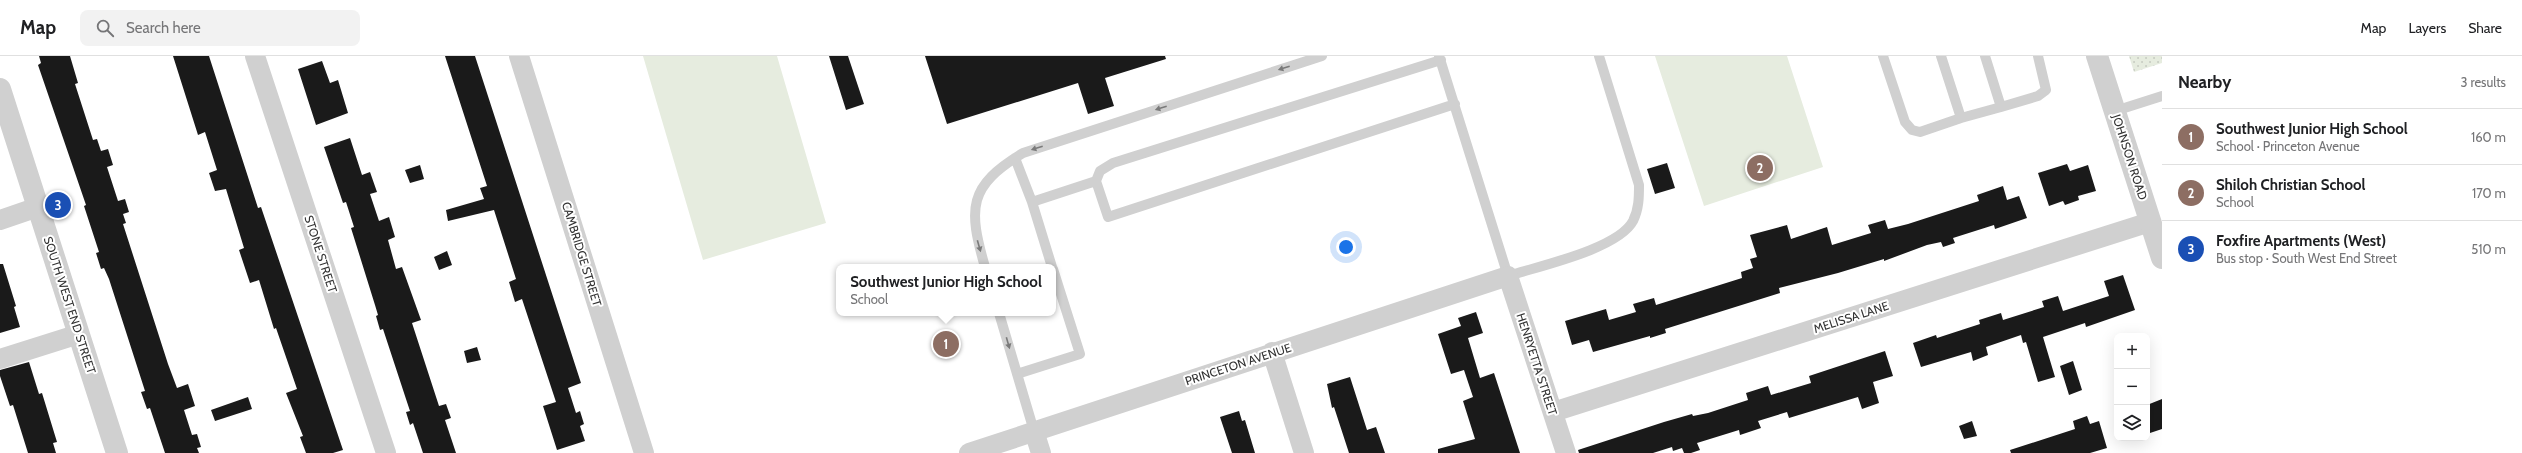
<!DOCTYPE html>
<meta charset="utf-8">
<style>
:root{--surface:#fff;--page:#f2f2f2;--text:#202124;--muted:#757577;--line:#e0e0e0;--accent:#e63946}
body{margin:0;font-family:Cabin,sans-serif;background:var(--page);color:var(--text)}
.controls{position:absolute;right:12px;bottom:12px;display:grid;overflow:hidden;border-radius:8px;box-shadow:0 4px 16px #0002}
.controls button{width:36px;height:36px;display:grid;place-items:center;padding:0;border:0;border-bottom:1px solid var(--line);background:var(--surface);color:var(--text);font:20px sans-serif}
.you{position:absolute;left:1346px;top:191px;width:14px;height:14px;margin:-10px;border:3px solid #fff;border-radius:50%;background:#1a73e8;box-shadow:0 0 0 6px #1a73e833}
.badge{display:grid;place-items:center;width:26px;height:26px;border-radius:50%;background:var(--accent);color:#fff;font-size:13px;font-weight:700}
.pin{position:absolute;translate:-50% -50%;border:2px solid #fff;box-shadow:0 1px 4px #0006}
.popup{position:absolute;left:836px;top:208px;width:220px;height:52px;box-sizing:border-box;display:grid;place-content:center;border-radius:8px;background:var(--surface);filter:drop-shadow(0 1px 3px #0005);font-size:13px;white-space:nowrap;color:var(--muted)}
.popup b{font-size:15px;color:var(--text)}
.popup::after{content:'';position:absolute;left:50%;top:100%;margin-left:-8px;border:8px solid transparent;border-top-color:var(--surface)}
.list{margin:0;padding:0;list-style:none}
h2{display:flex;justify-content:space-between;align-items:center;height:52px;margin:0;padding:0 16px;font-size:17px}
h2 small{font-size:13px;font-weight:400;color:var(--muted)}
.list li{display:grid;grid-template-columns:26px 1fr auto;gap:12px;align-items:center;box-sizing:border-box;height:56px;padding:0 16px;border-top:1px solid var(--line)}
.list b{display:block;font-size:15px;white-space:nowrap}
.list p{margin:0;font-size:13px;white-space:nowrap;color:var(--muted)}
.list em{font-size:13px;font-style:normal;color:var(--muted)}
.icon{flex:none;width:22px;height:22px;fill:none;stroke:currentColor;stroke-width:2;stroke-linecap:round;stroke-linejoin:round}
.map{position:relative;flex:none;width:2162px;height:397px;overflow:hidden}
header{display:flex;align-items:center;gap:24px;box-sizing:border-box;height:56px;padding:0 20px;background:var(--surface);border-bottom:1px solid var(--line)}
header strong{font-size:19px}
nav{display:flex;gap:22px;margin-inline-start:auto;font-size:14px}
.search{width:280px;height:36px;background:var(--page);display:flex;align-items:center;gap:10px;box-sizing:border-box;padding:0 14px;border-radius:8px;color:var(--muted);font-size:15px}
main{display:flex}
aside{flex:1;background:var(--surface)}
.map>svg:first-child{display:block}
.grass{fill:url(#grass-dots)}
.pitch{fill:#e6ecdf}
.building{fill:#1a1a1a}
.lines{fill:none;stroke-linecap:round;stroke-linejoin:round}
.service{stroke:#d0d0d0;stroke-width:10}
.minor{stroke:#d0d0d0;stroke-width:20}
.tertiary{stroke:#d0d0d0;stroke-width:22}
.oneway{fill:#7a7a7a}
.labels{text-anchor:middle;dominant-baseline:central;stroke-width:4;stroke-linejoin:round;paint-order:stroke}
.street-label{font-size:12px;fill:#333;stroke:#fff}
</style>
<header>
<strong>Map</strong>
<div class="search"><svg class="icon" aria-label="search" viewBox="0 0 24 24"><circle cx="10" cy="10" r="6"/><path d="M15 15l6 6"/></svg>Search here</div>
<nav><a>Map</a><a>Layers</a><a>Share</a></nav>
</header>
<main>
<div class="map">
<svg width="2162" height="397" viewBox="0 0 2162 397">
<defs>
<pattern id="grass-dots" width="8" height="8" patternUnits="userSpaceOnUse"><rect width="8" height="8" fill="#e6ecdf"/><path d="M2 2h.1M6 6h.1" fill="none" stroke="#c6cbc0" stroke-width="1.8" stroke-linecap="round"/></pattern>
</defs>
<rect width="100%" height="100%" fill="#fff"/>
<path class="grass" d="M2129,0H2162V7L2134,16Z"/>
<path class="pitch" d="M643,0H777L826,167L703,204Z
M1655,0H1787L1823,111L1704,150Z"/>
<path class="building" d="M39,0H70L78,27L75,28L93,84L97,83L101,95L108,93L113,109L107,111L118,145L125,143L129,156L123,158L126,167L123,168L168,308L177,332L188,328L195,350L184,354L192,379L197,378L201,391L197,392L199,397H165L150,352L147,353L141,336L145,335L109,223L104,212L101,213L96,197L99,196L84,150L86,149L38,9L41,7Z
M173,0H209L258,152L261,151L343,394L333,397H306L300,381L303,380L286,337L297,333L276,272L274,273L259,224L250,227L239,194L244,192L226,133L215,135L209,117L217,114L205,76L198,79Z
M445,0H475L581,327L568,332L576,357L580,355L584,368L580,370L585,385L557,394L543,350L556,346L522,243L515,246L509,226L516,223L494,154L448,165L446,154L484,143L480,132L487,130Z
M829,0H848L864,48L846,54Z
M925,0H1165L1166,3L1105,22L1114,50L1088,58L1078,27L947,68Z
M322,5L330,27L338,24L348,57L316,69L298,13Z
M350,82L362,119L370,116L377,136L370,138L379,165L389,161L395,181L388,184L396,213L402,211L421,264L412,267L439,350L446,348L451,362L445,364L456,397H423L413,367L410,369L406,356L410,355L406,343L383,273L380,274L376,260L378,259L375,249L351,172L354,171L346,146L343,147L324,91Z
M1667,107L1675,132L1655,138L1647,113Z
M2067,108L2070,115L2088,109L2096,135L2078,140L2079,144L2065,149L2063,145L2049,150L2038,117Z
M420,109L424,123L410,127L405,114Z
M2003,130L2007,144L2019,140L2027,162L1995,173L1994,169L1953,182L1955,187L1943,191L1941,186L1927,189L1884,205V203L1838,217L1779,232L1780,237L1665,273L1666,277L1650,282V280L1593,296L1589,284L1572,289L1565,265L1606,253L1609,264L1636,256L1633,248L1654,242L1656,249L1742,222L1741,216L1753,212L1750,203L1757,201L1750,179L1787,169L1791,183L1827,171L1832,189L1871,177L1868,169L1885,164L1888,173L1908,168L1979,145L1977,139Z
M447,195L452,209L439,214L434,201Z
M0,208H3L16,250L14,251L20,271L0,277Z
M2123,219L2135,254L2086,271L2085,267L2043,281L2055,321L2038,326L2026,286L2023,287L2021,279L1986,291L1988,299L1973,305L1971,296L1921,311L1913,287L1936,279L1937,282L1980,268L1979,264L2001,257L2003,264L2044,251L2042,245L2058,240L2063,255L2109,240L2104,225Z
M1476,256L1483,277L1468,282L1480,322L1494,317L1520,397H1438V393L1475,383L1463,345L1473,341L1464,314L1451,318L1438,278L1461,270L1458,262Z
M477,291L481,304L467,307L464,295Z
M1885,295L1893,320L1873,326L1879,347L1862,353L1858,341L1789,362L1787,356L1758,365L1761,372L1740,379L1739,374L1697,387L1700,394L1691,397H1684L1682,392L1673,395L1672,391L1653,397H1579L1578,394L1664,366L1692,358L1693,360L1708,357L1748,344L1746,337L1768,330L1771,339L1811,327L1809,320Z
M2073,305L2082,334L2069,339L2060,310Z
M29,306L39,338L42,337L57,386L53,387L56,397H28L13,349L10,350L0,320V314Z
M1350,321L1367,374L1376,371L1385,397H1349L1334,351L1332,352L1327,328Z
M248,341L252,353L215,365L211,354Z
M2162,343V373L2147,378V349Z
M1239,355L1242,365L1245,364L1255,397H1232L1220,361Z
M2087,360L2090,368L2099,365L2107,392L2090,397H2011L2010,394L2075,373L2073,365Z
M1972,365L1977,380L1964,383L1959,370Z"/>
<g class="lines">
<path class="service" d="M1439,0L1508,220C1539,210 1618,193 1633,165C1639,153 1639,141 1639,129L1599,0
M1883,0L1905,66L1912,74L1920,76L1961,62L1941,0
M1985,0L2001,51L2038,40L2046,34L2038,0
M1441,4L1113,107L1100,115L1096,125L1108,161L1455,48
M2115,55L2162,40
M1961,62L2001,51
M1015,102L1032,146L1096,125
M1032,146L1052,211
M985,211C968,152 968,130 1023,97L1322,0
M999,257L1034,375
M1017,318L1080,298L1053,213"/>
<path class="minor" d="M255,0L386,397
M519,0L644,397
M0,164L38,151
M1272,296L1304,397
M0,303L79,278
M1553,356L2150,166
M1034,375L1041,397
M969,397L1508,220L1566,397"/>
<path class="tertiary" d="M2097,0L2162,202
M0,33L117,397"/>
</g>
<defs><path id="oneway-solid" d="M-6-.8H1V-3.2L6.5 0L1 3.2V.8H-6Z"/></defs>
<g class="oneway">
<use href="#oneway-solid" transform="translate(1284 12) rotate(162)"/>
<use href="#oneway-solid" transform="translate(1161 52) rotate(162)"/>
<use href="#oneway-solid" transform="translate(1037 92) rotate(162)"/>
<use href="#oneway-solid" transform="translate(979 190) rotate(74)"/>
<use href="#oneway-solid" transform="translate(1008 287) rotate(74)"/>
</g>
<g class="labels">
<g class="street-label">
<text transform="translate(2130 101) rotate(72)">JOHNSON ROAD</text>
<text transform="translate(321 198) rotate(72)">STONE STREET</text>
<text transform="translate(582 198) rotate(73)">CAMBRIDGE STREET</text>
<text transform="translate(70 249) rotate(72)">SOUTH WEST END STREET</text>
<text transform="translate(1851 261) rotate(-18)">MELISSA LANE</text>
<text transform="translate(1238 308) rotate(-18)">PRINCETON AVENUE</text>
<text transform="translate(1537 308) rotate(72)">HENRYETTA STREET</text>
</g>
</g>
</svg>
<div class="controls">
<button>+</button>
<button>−</button>
<button><svg class="icon" aria-label="layers" viewBox="0 0 24 24"><path d="M12 4l9 5-9 5-9-5zM3 14l9 5 9-5"/></svg></button>
</div>
<div class="you"></div>
<div class="pin badge" style="left:946px;top:288px;background:#8d6e63">1</div>
<div class="popup"><b>Southwest Junior High School</b>School</div>
<div class="pin badge" style="left:1760px;top:112px;background:#8d6e63">2</div>
<div class="pin badge" style="left:58px;top:149px;background:#1a4fb4">3</div>
</div>
<aside>
<h2>Nearby<small>3 results</small></h2>
<ul class="list">
<li><span class="badge" style="background:#8d6e63">1</span><div><b>Southwest Junior High School</b><p>School · Princeton Avenue</p></div><em>160 m</em></li>
<li><span class="badge" style="background:#8d6e63">2</span><div><b>Shiloh Christian School</b><p>School</p></div><em>170 m</em></li>
<li><span class="badge" style="background:#1a4fb4">3</span><div><b>Foxfire Apartments (West)</b><p>Bus stop · South West End Street</p></div><em>510 m</em></li>
</ul>
</aside>
</main>
